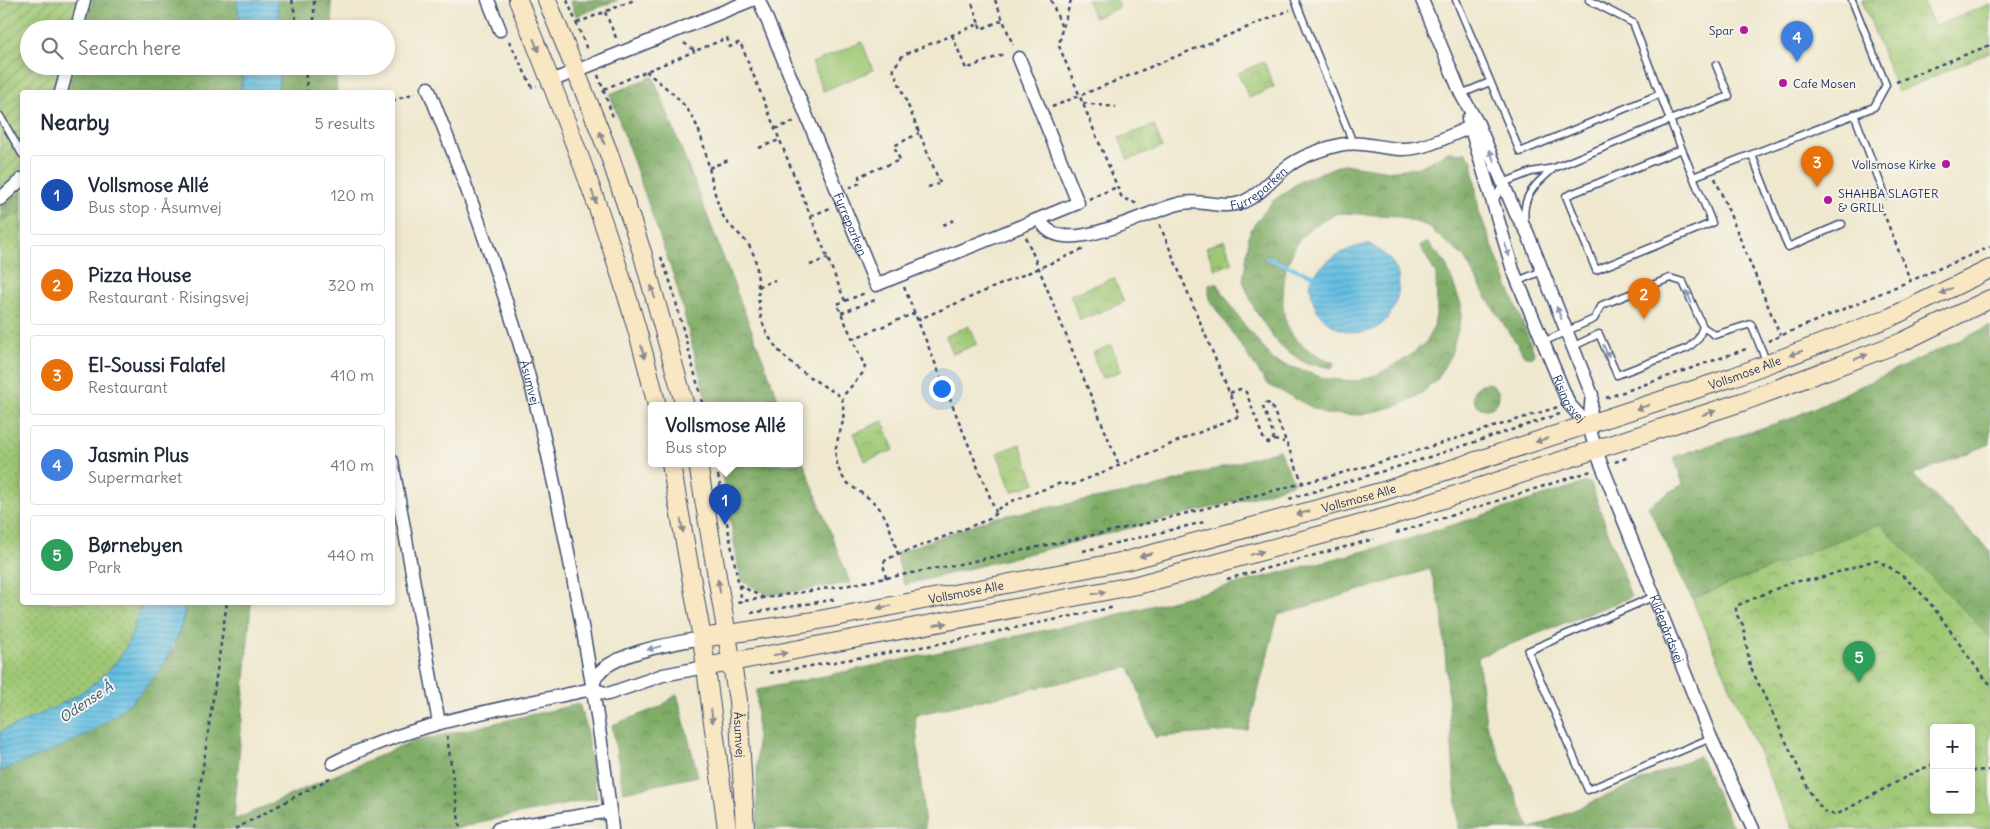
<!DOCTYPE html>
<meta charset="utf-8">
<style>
:root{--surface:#fff;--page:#f6f6f7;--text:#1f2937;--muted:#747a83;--line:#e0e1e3;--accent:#b5179e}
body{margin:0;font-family:Delius,sans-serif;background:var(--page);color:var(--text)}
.controls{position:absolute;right:15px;bottom:15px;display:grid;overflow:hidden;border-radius:5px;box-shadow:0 2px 8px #0003}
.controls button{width:45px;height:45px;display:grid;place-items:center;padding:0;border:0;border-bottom:1px solid var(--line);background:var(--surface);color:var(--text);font:25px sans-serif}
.you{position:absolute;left:941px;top:388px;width:18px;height:18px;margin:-12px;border:4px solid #fff;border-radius:50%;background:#1a73e8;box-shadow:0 0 0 8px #1a73e833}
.badge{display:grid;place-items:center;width:32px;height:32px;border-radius:50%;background:var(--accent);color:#fff;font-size:16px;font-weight:700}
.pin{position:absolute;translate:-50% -41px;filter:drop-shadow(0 1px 2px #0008)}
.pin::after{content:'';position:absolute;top:26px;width:18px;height:15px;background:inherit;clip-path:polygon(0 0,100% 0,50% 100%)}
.popup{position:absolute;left:648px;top:402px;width:155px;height:65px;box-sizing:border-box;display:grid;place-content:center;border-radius:5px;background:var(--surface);filter:drop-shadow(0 1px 4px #0005);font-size:16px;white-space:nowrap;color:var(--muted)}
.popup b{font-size:19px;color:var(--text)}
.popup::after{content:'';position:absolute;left:50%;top:100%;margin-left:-10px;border:10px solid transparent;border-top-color:var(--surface)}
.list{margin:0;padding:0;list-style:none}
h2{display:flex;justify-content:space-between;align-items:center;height:65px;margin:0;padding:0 20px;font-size:21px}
h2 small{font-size:16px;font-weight:400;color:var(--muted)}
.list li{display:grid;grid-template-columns:32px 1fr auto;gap:15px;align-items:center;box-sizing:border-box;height:80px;margin:0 10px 10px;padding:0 10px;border:1px solid var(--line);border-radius:5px}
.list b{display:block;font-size:19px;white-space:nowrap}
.list p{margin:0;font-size:16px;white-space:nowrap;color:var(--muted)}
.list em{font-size:16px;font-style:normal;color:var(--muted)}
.icon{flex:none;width:28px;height:28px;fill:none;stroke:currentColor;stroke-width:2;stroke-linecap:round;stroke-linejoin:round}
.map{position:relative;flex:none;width:1990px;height:829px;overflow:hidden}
.search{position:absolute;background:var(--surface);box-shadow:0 2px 8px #0003;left:20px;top:20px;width:375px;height:55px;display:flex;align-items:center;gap:12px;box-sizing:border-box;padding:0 18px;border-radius:28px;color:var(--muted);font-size:19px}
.panel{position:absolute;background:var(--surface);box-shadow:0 2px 8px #0003;left:20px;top:90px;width:375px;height:515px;border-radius:5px}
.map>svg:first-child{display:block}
.grass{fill:url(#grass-dots);stroke:#5d7c69}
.forest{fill:url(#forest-crowns);stroke:#4d6e62}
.park{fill:url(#park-crowns);stroke:#5d7c69;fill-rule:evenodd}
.garden{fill:url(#garden-furrows);stroke:#5d7c69}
.pitch{fill:#9fc874;stroke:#5d7c69}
.water{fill:url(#water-rules);stroke:#4077a0}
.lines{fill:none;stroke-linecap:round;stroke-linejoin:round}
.stream{stroke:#65bfe3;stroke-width:4.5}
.lane-casing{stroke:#3b4b6f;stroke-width:9}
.street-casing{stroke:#3b4b6f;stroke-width:15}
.secondary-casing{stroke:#3b4b6f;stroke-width:20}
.path{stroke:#3b4b6f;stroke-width:2.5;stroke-dasharray:4 4;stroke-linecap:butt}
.lane{stroke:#fff;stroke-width:6}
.street{stroke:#fff;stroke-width:12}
.secondary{stroke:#f9e7c3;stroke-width:18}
.oneway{fill:#8a8b90}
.oneway2{fill:#8d97ae}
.poi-dot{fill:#b5179e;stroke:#f7f3e8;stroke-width:2}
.labels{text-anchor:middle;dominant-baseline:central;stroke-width:4;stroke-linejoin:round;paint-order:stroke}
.poi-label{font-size:12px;fill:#1b2f5e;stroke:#f7f3e8;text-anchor:end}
.street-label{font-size:12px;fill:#1b2f5e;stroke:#f7f3e8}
.water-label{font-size:14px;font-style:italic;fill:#2e537f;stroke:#f7f3e8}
</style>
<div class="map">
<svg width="1990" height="829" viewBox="0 0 1990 829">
<defs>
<pattern id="grass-dots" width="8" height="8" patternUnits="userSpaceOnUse" patternTransform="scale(1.25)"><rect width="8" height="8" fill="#9fc874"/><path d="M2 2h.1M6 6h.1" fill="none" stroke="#81a362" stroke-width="1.8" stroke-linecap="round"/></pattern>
<pattern id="forest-crowns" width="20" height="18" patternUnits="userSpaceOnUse" patternTransform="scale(1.25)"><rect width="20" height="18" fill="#7fac66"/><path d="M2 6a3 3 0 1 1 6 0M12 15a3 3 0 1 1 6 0" fill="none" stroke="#678c57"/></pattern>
<pattern id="park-crowns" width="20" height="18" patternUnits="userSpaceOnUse" patternTransform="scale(1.25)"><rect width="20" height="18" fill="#9fc874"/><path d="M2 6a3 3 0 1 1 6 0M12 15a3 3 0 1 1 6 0" fill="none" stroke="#81a362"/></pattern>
<pattern id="garden-furrows" width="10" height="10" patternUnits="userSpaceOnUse" patternTransform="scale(1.25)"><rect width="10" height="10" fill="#9fc874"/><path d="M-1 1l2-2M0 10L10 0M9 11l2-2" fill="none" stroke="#81a362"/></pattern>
<pattern id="water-rules" width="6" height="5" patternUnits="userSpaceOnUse" patternTransform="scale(1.25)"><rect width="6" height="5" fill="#65bfe3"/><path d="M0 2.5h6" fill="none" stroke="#529cbb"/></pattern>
</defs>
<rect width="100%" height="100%" fill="#f7f3e8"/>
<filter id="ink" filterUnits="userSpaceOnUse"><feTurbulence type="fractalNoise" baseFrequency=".02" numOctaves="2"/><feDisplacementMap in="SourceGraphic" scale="10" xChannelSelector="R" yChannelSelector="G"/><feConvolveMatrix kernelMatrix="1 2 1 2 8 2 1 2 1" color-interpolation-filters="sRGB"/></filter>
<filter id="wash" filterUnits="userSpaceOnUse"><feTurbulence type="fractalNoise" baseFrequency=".0096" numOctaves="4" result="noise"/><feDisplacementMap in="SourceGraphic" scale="20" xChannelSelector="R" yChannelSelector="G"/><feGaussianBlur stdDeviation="1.12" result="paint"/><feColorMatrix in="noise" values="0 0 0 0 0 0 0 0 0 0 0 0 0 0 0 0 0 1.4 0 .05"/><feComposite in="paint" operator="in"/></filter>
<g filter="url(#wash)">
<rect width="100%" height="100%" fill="#efe8cf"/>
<path class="grass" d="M22,212V602L141,603C136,620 131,641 120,657C93,695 41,714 0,732V220Z"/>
<path class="forest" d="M94,0H237L240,29H86Z
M277,0H331L333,29H280Z
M570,0H618L576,16Z
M76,66H242V92H69Z
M280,66H335L337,92H278Z
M653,76L781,406H708L676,283L610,94Z
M1449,152L1466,153L1472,160L1479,212L1535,355L1531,358L1524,355L1488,300L1464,257L1427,226L1398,216L1338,213L1313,226L1297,242L1288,263L1267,255L1264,260L1286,268C1278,318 1283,341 1332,362L1334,363L1332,368L1305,363L1286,350L1274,339L1255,310L1243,281L1250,230L1273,201L1302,180L1343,164L1390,171L1419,167Z
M22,190V212L0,220L2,209Z
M1425,243H1428L1445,262L1461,304V319L1451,354L1437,380L1419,395L1399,405L1362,415L1325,414L1267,384L1209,299V285L1216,283L1243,323L1274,361L1327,379L1357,381L1378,374L1407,358L1426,342L1434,326L1437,308L1436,274L1420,246Z
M1990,326V444L1913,475L1990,551V637L1880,525L1692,599L1648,506L1683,484L1674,457L1792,418Z
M1473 396a13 13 0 1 1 26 0a13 13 0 1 1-26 0Z
M1279,450L1294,483L1257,496L904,585L896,553L992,518L1148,489Z
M799,451L850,583L769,595L741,581L720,464H799Z
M1587,482L1591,484L1631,597L1478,657L1486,724L1530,829L1699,756L1734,829H1458L1442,611L1430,569L1278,615L1248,730L1155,737L1130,667L915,715L925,829H757V690L1104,618L1396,543Z
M185,603H251L234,820L408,743L579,704L585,722L597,798L479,822L457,829H0V771L85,736L157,674L175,647L184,615Z
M677,694L698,776L623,792L612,725L660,707Z"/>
<path class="park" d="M1087,0H1117L1120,7L1094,18Z
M1862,0H1923L1934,27L1990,4V52L1898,92Z
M1264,62L1274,87L1249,98L1238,73Z
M1154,125L1162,147L1128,160L1119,138Z
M1224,240L1233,263L1215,270L1206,247Z
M1114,278L1124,302L1080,320L1070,295Z
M969,326L977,344L953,354L946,336Z
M1111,345L1121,371L1102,378L1092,353Z
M883,421L894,450L865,461L854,433Z
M1020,444L1035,483L1012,492L997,453Z
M1880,524L1990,637V829H1792L1692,599ZM1934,728H1971V810H1934Z"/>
<path class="garden" d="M0,0H94L86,29H29V66H76L69,92H22V190L0,210Z"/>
<path class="pitch" d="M862,42L873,70L823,91L812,63Z"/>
<path class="water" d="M237,0H277L280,29H240Z
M242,66H280L278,92H242Z
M1369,244C1379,250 1389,256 1395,267C1405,286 1394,322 1372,330C1351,338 1327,327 1316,308C1312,300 1311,290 1310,281C1323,260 1345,248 1369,244Z
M141,603H185C181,659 133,709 85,735C59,750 28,759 0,771V732C41,714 93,695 120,657C131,641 136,620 141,603Z"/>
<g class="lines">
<path class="stream" d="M1267,258L1314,276"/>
</g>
</g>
<g filter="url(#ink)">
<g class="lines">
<defs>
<path id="lane" d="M1295,0L1353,143
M1456,0L1520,152L1660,94
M1461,94L1490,82
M1854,114L1885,195
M0,116L22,154
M1682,149L1566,196L1596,270L1712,223L1670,120L1729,96L1716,65
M1752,155L1788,247L1842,224
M1693,177L1874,107L1886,85L1852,0
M1494,202L1503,183L1531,172L1554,168L1670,120L1633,23L1589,0
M1525,222C1521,197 1535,184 1553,169
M1518,281L1542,271
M1703,327L1715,335L1751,324L1767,363
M1543,342L1594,319L1602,305L1670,278L1683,282L1703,327L1698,339L1688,348L1617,375L1599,334L1572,347
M1655,596L1528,651L1588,790L1711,738"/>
<g id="street">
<path d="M488,0L500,30"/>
<path id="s1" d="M759,0L876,285L1078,203L1019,58"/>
<path id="s2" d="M1422,0L1461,94L1478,124L1516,214L1527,232L1592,395L1589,426L1596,451L1711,738L1753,829"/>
<path d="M77,29L84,0"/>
<path d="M551,81L752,0"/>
<path id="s3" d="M428,88C462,173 493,258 520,345C540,413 554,482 568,552C586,643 602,736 612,829"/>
<path d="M61,92L68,66"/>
<path id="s4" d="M1468,119L1513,270L1569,404L1589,426"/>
<path d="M0,199L22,179"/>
<path id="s5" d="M1040,219C1059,264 1150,208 1183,203C1203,199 1222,210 1243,202C1261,194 1272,179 1287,167C1300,157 1323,149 1339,145C1361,140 1382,149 1403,149C1429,149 1455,132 1478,124"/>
<path d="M392,461L439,723"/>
<path d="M592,689C594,684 595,677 598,674C616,652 675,643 702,638"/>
<path d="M333,763C414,722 505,708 592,689L608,694L663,675L705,667"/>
<path d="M498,829L610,811"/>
</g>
<g id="secondary">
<path d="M518,0C572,133 624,266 657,406"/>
<path d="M547,0L608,151L642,252L685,406"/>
<path d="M671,464L702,638L727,829"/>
<path id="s6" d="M698,464L738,700L745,829"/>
<path id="s7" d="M702,638L814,621L1130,560L1384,491L1733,377L1891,317L1990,269"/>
<path d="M705,667L1137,585L1391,516L1742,402L1902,342L1990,299"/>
</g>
</defs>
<use href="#lane" class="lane-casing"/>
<use href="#street" class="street-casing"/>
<use href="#secondary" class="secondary-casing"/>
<path class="path" d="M292,0L298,29
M567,0L588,52
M995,0L1013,45
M1051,0L1062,28L1059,46L1122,198L1138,204
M605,12L617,40
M577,23L634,0
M979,24L981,29L1003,20
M1063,27L1071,0
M314,29V0
M952,35L966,69L1006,53
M509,41L532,87L537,86
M684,43L695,51L727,38L730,47L740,42L845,301L837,304L865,367L862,374L842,397
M305,66L307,92
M646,71C658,82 673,92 683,104C709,133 707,180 722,214C729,229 744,235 751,249C760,266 757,287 759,305C763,352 806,375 842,397C843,404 844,413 843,420C841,432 834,445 836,457C840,490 863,488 879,508C889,520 893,539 898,554
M598,75L613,117
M1896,82L1990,45
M604,89L695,51
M392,101L415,93
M1083,103L1116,107
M1052,107L1290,10
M775,129L795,121
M759,148L779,140
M709,168L731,159
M1715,178L1780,335
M940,183L893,69L903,55L979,24L971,0
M928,187L938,184
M849,188L860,183L859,176L900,160L894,146L919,133
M1089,199L1117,187
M1880,204L1911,282
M811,216L830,208
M943,225L954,220
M1026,237L1119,465
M661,257L672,287L700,394
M810,265L828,258
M758,287L775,280
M904,287L996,512
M845,301L865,293
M841,313L875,300L874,297
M917,320L1084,249
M852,339L915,313
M1768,341L1990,247
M1230,393L1240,389L1246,392L1264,440L1268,443L1272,442L1274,436L1263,407L1266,403L1271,404L1303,484
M1606,398L1749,348
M701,399L703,406
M1274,440L1284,442
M1615,462L1629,457
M718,475L742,602
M1289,499L1417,461L1560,414
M1396,533L1591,471
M1083,551L1204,522
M886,578L883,563L887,559L992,518L999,508L1012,501L1061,483L1072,485L1239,416L1159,223
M1227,579L1374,539
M739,585L764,598
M737,602L849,585L965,563L1148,523L1361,468L1558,407
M751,613L837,599
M770,673L933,645L1115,607
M447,736L460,829
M1934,764L1917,771L1836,815L1824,812L1810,792L1750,666L1743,625L1736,614V606L1792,582L1817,579L1875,560C1931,584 1952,642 1990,684
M1971,771L1990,770
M194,829L227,602
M235,829L332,777"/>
<use href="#lane" class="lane"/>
<use href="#street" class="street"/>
<use href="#secondary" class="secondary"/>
</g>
<defs><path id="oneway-solid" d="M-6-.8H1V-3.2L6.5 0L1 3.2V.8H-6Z" transform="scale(1.25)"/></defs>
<g class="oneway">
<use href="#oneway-solid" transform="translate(536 45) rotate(68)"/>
<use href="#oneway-solid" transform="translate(602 138) rotate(-112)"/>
<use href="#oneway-solid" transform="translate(594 197) rotate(71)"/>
<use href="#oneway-solid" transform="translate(1946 291) rotate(154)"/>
<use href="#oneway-solid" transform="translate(653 292) rotate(-106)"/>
<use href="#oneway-solid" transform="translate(643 352) rotate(74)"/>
<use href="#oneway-solid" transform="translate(1796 353) rotate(159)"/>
<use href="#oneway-solid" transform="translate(1861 357) rotate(-21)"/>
<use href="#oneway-solid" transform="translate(1643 407) rotate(161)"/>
<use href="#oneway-solid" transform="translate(1709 413) rotate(-18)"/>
<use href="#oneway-solid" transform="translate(1542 440) rotate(162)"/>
<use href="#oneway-solid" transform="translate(1303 513) rotate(165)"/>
<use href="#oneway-solid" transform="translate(682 526) rotate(80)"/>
<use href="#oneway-solid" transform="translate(1257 553) rotate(-15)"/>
<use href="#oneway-solid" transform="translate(1146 555) rotate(165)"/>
<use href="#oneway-solid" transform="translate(719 586) rotate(-99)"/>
<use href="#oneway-solid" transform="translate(1099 593) rotate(-11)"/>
<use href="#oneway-solid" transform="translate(884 607) rotate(169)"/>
<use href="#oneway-solid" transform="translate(940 624) rotate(-11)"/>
<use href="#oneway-solid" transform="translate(780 654) rotate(-10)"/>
<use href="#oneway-solid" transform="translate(712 716) rotate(83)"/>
</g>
<g class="oneway2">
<use href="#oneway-solid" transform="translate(1492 156) rotate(-112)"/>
<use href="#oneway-solid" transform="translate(1507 250) rotate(73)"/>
<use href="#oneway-solid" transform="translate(1689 297) rotate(-113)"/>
<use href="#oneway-solid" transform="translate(1559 313) rotate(-112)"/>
<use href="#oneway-solid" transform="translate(1606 351) rotate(67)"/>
<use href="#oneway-solid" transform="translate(654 648) rotate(164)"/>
</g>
</g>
<g class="poi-dot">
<circle cx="1744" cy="30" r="5"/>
<circle cx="1783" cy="83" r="5"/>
<circle cx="1946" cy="164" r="5"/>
<circle cx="1828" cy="200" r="5"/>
</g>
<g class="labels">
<g class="poi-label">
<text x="1734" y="30">Spar</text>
<text x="1793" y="83" text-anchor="start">Cafe Mosen</text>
<text x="1936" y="164">Vollsmose Kirke</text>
<text x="1838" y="193" text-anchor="start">SHAHBA SLAGTER<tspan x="1838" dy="14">&amp; GRILL</tspan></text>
</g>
<g class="street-label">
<text stroke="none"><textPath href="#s5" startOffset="236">Fyrreparken</textPath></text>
<text stroke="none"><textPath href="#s1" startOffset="242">Fyrreparken</textPath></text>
<text stroke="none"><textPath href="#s7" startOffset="1078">Vollsmose Alle</textPath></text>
<text stroke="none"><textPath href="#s3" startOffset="312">Åsumvej</textPath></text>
<text stroke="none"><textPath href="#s4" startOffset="298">Risingsvej</textPath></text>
<text stroke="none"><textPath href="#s7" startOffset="672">Vollsmose Alle</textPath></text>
<text stroke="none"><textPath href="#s7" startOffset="268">Vollsmose Alle</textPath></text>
<text stroke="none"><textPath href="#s2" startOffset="679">Kildegårdsvej</textPath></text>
<text stroke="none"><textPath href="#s6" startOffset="274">Åsumvej</textPath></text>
</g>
<g class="water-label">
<text transform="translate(86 702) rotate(-34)">Odense Å</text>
</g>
</g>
</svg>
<div class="controls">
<button>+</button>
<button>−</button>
</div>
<div class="you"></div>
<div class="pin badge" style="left:725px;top:525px;background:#1a4fb4">1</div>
<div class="popup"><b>Vollsmose Allé</b>Bus stop</div>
<div class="pin badge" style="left:1644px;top:319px;background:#e8710a">2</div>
<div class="pin badge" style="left:1817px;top:187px;background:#e8710a">3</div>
<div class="pin badge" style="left:1797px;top:62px;background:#3f7fe0">4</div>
<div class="pin badge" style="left:1859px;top:682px;background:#2e9e5b">5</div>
<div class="search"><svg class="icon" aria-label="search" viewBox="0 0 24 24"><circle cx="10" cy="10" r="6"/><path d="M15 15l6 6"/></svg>Search here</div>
<section class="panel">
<h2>Nearby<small>5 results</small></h2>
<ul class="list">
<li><span class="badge" style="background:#1a4fb4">1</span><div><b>Vollsmose Allé</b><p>Bus stop · Åsumvej</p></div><em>120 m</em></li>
<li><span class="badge" style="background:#e8710a">2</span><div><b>Pizza House</b><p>Restaurant · Risingsvej</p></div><em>320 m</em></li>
<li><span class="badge" style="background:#e8710a">3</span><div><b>El-Soussi Falafel</b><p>Restaurant</p></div><em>410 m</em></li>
<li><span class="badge" style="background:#3f7fe0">4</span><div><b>Jasmin Plus</b><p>Supermarket</p></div><em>410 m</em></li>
<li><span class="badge" style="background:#2e9e5b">5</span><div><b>Børnebyen</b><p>Park</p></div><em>440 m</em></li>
</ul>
</section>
</div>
